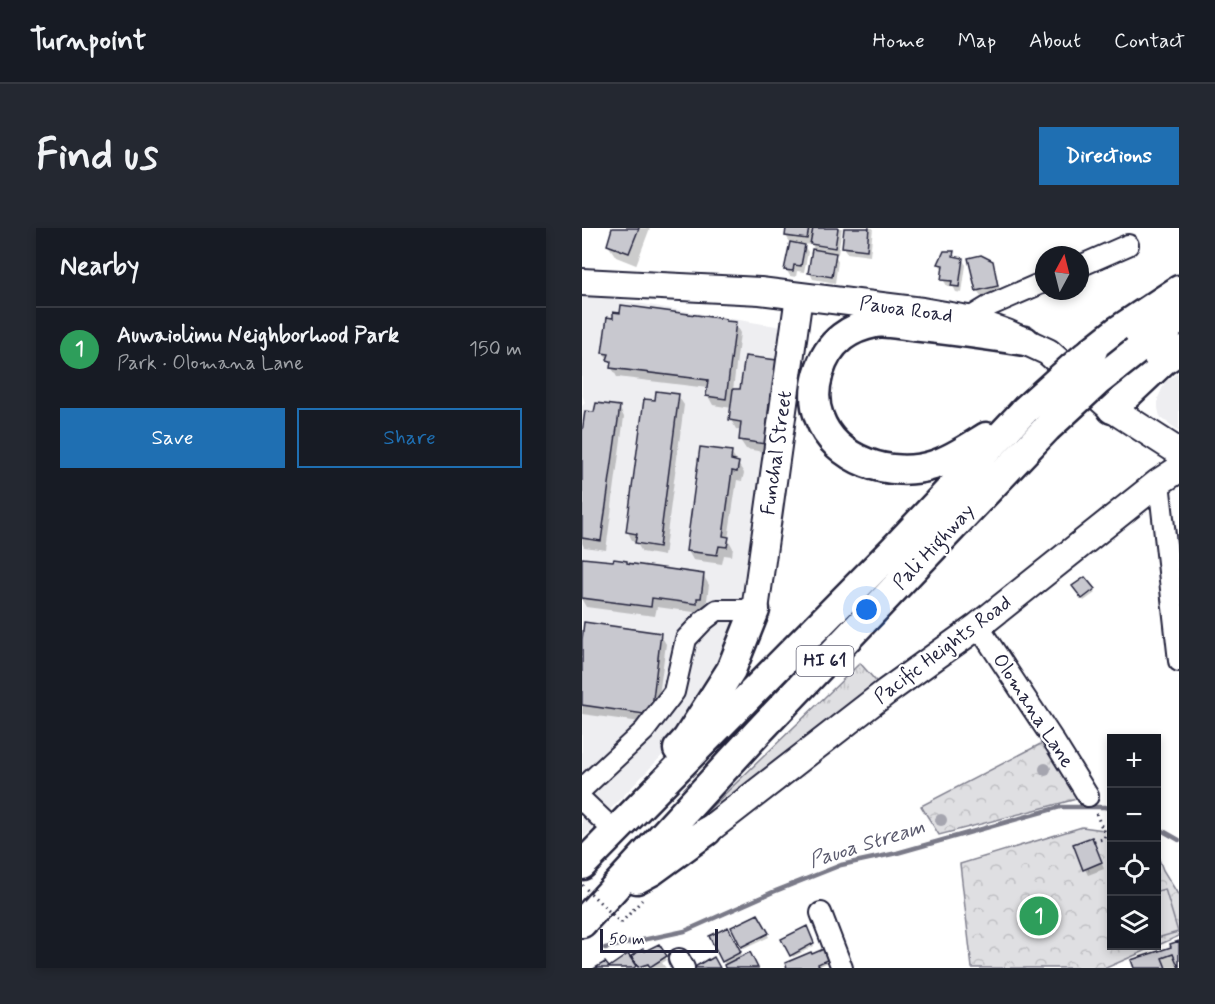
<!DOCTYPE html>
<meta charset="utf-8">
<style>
:root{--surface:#171b24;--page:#242831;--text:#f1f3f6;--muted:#9ea1a6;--line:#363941;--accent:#1f6fb2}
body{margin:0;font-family:Mynerve,sans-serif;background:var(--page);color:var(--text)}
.controls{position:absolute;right:18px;bottom:18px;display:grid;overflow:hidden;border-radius:0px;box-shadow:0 3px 9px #0003}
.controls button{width:54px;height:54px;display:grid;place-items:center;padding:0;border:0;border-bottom:2px solid var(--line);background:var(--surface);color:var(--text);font:30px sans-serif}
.compass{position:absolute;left:453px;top:18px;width:54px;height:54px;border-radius:50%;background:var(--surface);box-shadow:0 3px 9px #0003;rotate:7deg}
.scale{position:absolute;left:18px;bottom:15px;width:118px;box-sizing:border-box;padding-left:6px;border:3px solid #22223b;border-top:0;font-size:16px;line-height:21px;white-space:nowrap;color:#22223b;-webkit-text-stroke:4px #fff;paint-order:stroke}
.you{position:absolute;left:285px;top:382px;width:21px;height:21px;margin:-15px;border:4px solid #fff;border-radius:50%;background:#1a73e8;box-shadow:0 0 0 9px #1a73e833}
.badge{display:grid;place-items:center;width:39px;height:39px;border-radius:50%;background:var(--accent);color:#fff;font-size:20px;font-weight:700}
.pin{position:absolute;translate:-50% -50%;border:3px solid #fff;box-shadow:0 2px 6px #0006}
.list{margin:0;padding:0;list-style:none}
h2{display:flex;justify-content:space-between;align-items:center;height:78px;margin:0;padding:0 24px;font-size:26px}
h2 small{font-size:20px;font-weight:400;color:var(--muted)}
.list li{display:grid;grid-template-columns:39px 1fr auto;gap:18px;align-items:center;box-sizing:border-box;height:84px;padding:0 24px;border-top:2px solid var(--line)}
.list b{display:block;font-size:22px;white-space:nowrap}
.list p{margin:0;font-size:20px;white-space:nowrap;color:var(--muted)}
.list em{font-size:20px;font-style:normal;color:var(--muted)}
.actions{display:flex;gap:12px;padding:18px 24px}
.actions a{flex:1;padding:14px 0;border:2px solid var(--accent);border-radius:0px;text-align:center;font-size:21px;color:var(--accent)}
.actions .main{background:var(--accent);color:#fff}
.icon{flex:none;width:33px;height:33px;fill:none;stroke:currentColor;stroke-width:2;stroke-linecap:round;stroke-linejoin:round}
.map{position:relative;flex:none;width:597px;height:740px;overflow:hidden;border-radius:0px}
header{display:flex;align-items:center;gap:36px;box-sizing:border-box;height:84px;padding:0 30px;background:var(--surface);border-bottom:2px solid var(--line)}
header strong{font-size:28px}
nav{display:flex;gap:33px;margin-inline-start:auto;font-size:21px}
.intro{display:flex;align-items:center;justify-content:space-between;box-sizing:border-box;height:144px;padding:0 36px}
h1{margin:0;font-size:42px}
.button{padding:15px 27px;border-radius:0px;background:var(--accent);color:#fff;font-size:21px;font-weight:700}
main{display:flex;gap:36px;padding:0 36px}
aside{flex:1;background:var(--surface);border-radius:0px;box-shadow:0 3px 9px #0003}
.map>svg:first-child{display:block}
.built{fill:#eeeef1}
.grass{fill:url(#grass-tufts);stroke:#80808e;stroke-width:1.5}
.park{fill:url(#park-crowns);stroke:#80808e;stroke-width:1.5}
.garden{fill:#dfdfe2;stroke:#80808e;stroke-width:1.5}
.shadow{fill:#0003}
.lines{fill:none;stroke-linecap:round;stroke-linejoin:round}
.stream{stroke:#7a7a88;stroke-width:4.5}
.building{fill:#c8c8cf;stroke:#22223b;stroke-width:1.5}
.minor-casing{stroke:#22223b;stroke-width:24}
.major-casing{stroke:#22223b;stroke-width:30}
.highway-casing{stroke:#22223b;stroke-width:33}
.path{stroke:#22223b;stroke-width:3;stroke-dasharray:1.5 4.5;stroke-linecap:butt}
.minor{stroke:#fff;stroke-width:20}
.major{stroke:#fff;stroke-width:26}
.highway{stroke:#fff;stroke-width:28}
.highway-bridge-casing{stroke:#22223b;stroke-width:33;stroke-linecap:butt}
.path-bridge{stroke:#22223b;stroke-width:3;stroke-dasharray:1.5 4.5;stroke-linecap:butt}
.highway-bridge{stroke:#fff;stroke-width:28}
.tree{fill:#a5a5af}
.labels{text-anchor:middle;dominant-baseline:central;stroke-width:4.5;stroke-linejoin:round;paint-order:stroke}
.shield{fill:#fff;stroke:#646476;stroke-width:1.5}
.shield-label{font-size:18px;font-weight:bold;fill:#22223b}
.street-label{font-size:20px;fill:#22223b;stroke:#fff}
.water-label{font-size:21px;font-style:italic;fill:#5c5c6f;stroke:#fff}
</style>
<header>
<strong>Turnpoint</strong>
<nav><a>Home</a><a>Map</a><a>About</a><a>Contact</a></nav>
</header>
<div class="intro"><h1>Find us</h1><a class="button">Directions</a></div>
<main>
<aside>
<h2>Nearby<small></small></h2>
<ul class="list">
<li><span class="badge" style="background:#2e9e5b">1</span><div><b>Auwaiolimu Neighborhood Park</b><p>Park · Olomana Lane</p></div><em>150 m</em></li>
</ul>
<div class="actions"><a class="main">Save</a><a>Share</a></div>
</aside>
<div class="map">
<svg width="597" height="740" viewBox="0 0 597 740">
<defs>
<pattern id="grass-tufts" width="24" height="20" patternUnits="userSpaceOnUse" patternTransform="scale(1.5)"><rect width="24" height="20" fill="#dfdfe2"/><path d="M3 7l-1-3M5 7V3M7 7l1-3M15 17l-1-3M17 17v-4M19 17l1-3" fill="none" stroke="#bfbfc3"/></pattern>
<pattern id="park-crowns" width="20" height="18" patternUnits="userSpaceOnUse" patternTransform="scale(1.5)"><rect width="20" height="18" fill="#dfdfe2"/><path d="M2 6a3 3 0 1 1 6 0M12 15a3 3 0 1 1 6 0" fill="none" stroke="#bfbfc3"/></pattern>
</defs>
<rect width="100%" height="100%" fill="#fff"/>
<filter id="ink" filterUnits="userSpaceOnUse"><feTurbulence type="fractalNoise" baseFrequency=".0167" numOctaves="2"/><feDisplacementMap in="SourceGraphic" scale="12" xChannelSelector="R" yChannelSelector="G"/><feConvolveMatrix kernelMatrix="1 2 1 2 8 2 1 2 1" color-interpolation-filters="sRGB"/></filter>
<g filter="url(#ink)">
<path class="built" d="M0,66L200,99L164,378L143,435L93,514L0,611V178L3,175L0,165Z
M597,144V203L578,189L576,180V170L583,154Z"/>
<path class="grass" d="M278,435L299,459L117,591Z"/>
<path class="park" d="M470,510L506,568L357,607L339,578Z
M500,599L529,603L530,718H574L575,626L581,642L597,668V708L524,740H390L378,636Z"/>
<path class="garden" d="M583,661L596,704L575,710V663Z"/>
<path class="shadow" d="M32,0H68L54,37L34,29L26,17Z
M206,0H260L256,26L252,25L256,33L253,55L231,51L228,45L234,24L230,17L221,16L226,24L222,44L215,43L214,49L208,48L204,41L208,14L204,8Z
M264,0H291L288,28L265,25L261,19Z
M371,25L374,30L380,31L384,37L380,65L374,64L371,58H365L361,51V42L357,36Z
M409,34L413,40L418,64L399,68L395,62Z
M153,96L158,105L151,162L160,163L194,133L199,143L188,225L164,221L158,212L160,202L154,201L149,192L150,180L131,177L126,168V160L35,149L30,140V137L21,124Z
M96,168L102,177L82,328L60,324L54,314H51L46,304Z
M37,179L42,189L24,322L2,319L0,315V215L14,186Z
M149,225L162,245L160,253L155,252L146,311L151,320L150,328L142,327L140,336L111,332L106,323Z
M0,331L121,347L127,357L124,379H120L119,385L75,379L73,388L4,379L0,372Z
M503,351L513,365L502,373L493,361Z
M78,406L84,416L73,496L0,486V424Z
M513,617L522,641L506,647L503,641Z
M176,688L187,709L162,721L151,700Z
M224,700L232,718L211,729L201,712Z
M145,701L160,729L167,726L174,740H145L129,709Z
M597,715V740H553L551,733L591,719Z
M77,718L85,732L80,735L84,740H70L68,738L58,740L51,729Z
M243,722L249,733L236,739V740H207L205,736Z"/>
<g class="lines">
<path class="stream" d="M574,599L597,612
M23,720L103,703L191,664L259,637L315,625L478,579H523L530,581"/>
</g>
<path class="building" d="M30,0H57L47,25L25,17Z
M204,0H227L225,11L203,8Z
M231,0H256L253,20L228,16Z
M262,0H287L285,22L260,19Z
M208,14L223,17L219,38L212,37L211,43L202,42Z
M230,21L254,25L250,49L226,45Z
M362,23H372L371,28L381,30L377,59L369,58L370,53L359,52L361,37L356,36Z
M399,27L411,33L416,58L394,63L386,30Z
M39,77L144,91V93L154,94L144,171L124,168L126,152L28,140L29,133L25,132L27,126L20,125L25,89L31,90V84L38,85Z
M163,128L195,132L190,166H188L183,216L157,212L159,194L147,192L151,161H158Z
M74,163L97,166L77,319L53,315L55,306L44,304L62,171L73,172Z
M14,175L38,178L19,313L0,310V204L3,183L12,184Z
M118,219L150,223L149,232L157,234L155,244L150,243L141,308L147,309L145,319L137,318L135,327L104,323Z
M0,330L31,333L32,331L45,333V335L122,346L119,370H115V376L70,370L69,379L0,370Z
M503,349L513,361L500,371L490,358Z
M2,394L79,405L69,487L0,477V412Z
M510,609L520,634L501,642L491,616Z
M176,686L187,705L159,719L149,699Z
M225,698L232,715L208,728L199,711Z
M146,699L159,724L140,734L127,708Z
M597,713V740L591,726L580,730L584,740H552L549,732L589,719L588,716Z
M77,716L85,728L68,739L66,736L56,739L49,728L61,721L63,723Z
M244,720L249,730L236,736L238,740H205L203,735L229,724L230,726Z
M168,724L176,740H143L142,737Z
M46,726L54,738L52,740H13L23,734L27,739Z
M132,729L138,740H111L126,731L127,732Z"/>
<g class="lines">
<defs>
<path id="minor" d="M498,38L546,17
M386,91L409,77L462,54
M577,254L597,433
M396,398L470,510L506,568
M0,561L62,503L92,464L104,411L121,393L135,382H173
M0,572L24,595
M239,685L260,740
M97,731L102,740"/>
<path id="major" d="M0,54L178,63L340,83L386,91L425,105L466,124L530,181L597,224
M173,382L217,68
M125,603L304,464L396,398L577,254L597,241"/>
<path id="highway" d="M511,122L535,103L597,62
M554,123L597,91
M530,181L581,133L597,122
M404,209C388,219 371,231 352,237C309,251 253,233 237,189C227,163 238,126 260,109C269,102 283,97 293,95C304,93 319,97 330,98C368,102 406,107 443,113
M96,521L105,511L149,442L173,382
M0,637L311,322L443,182
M55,651L70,643L125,603
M0,695L177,503L465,200"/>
</defs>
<use href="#minor" class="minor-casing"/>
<use href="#major" class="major-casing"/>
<use href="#highway" class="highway-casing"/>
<path class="path" d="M512,613L522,611L523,607L513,583
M39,695L60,672"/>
<use href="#minor" class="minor"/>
<use href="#major" class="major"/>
<use href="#highway" class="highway"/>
<defs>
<path id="highway-bridge" d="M443,182L492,138L511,122
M465,200L516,153L554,123"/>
</defs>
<use href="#highway-bridge" class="highway-bridge-casing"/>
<path class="path-bridge" d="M0,657L39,695"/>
<use href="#highway-bridge" class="highway-bridge"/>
</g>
<g class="tree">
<circle cx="463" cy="541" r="6"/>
<circle cx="359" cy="592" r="6"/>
</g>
</g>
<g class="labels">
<rect class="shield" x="214.5" y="418" width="57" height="30" rx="4.5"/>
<g class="shield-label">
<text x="243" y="433">HI 61</text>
</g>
<g class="street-label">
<text transform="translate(324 82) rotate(8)">Pauoa Road</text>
<text transform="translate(195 225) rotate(-82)">Funchal Street</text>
<text transform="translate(352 319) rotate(-47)">Pali Highway</text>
<text transform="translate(361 422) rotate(-37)">Pacific Heights Road</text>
<text transform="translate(451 483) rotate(57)">Olomana Lane</text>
</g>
<g class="water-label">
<text transform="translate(285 616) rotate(-17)">Pauoa Stream</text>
</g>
</g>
</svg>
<div class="controls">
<button>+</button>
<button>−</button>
<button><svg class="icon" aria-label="locate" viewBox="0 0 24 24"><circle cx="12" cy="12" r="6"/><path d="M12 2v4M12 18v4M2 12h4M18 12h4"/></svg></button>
<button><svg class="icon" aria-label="layers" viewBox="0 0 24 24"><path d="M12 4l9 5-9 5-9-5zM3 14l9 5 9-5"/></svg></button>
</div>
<svg class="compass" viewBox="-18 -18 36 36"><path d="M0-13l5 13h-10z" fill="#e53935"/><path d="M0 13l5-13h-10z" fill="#9ea1a6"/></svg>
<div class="scale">50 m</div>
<div class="you"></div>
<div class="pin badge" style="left:457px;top:688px;background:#2e9e5b">1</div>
</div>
</main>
